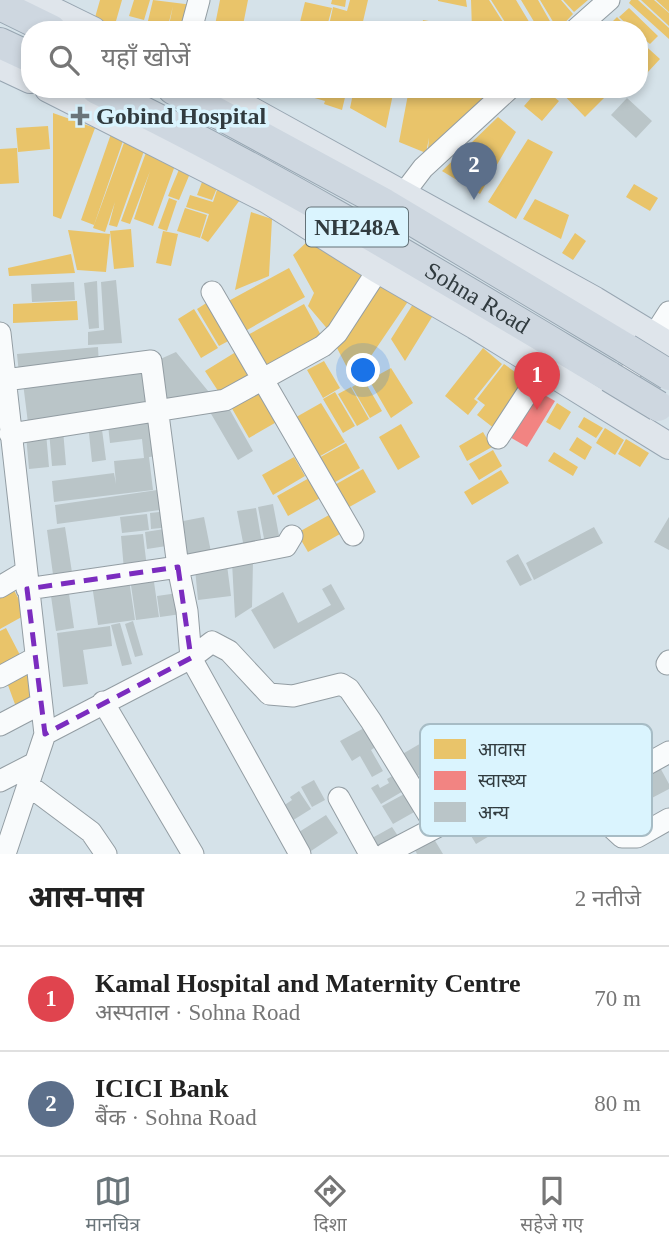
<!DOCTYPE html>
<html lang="hi">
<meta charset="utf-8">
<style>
:root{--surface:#fff;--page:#f2f2f2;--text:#222;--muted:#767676;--line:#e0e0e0;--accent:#6a757a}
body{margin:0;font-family:"Times New Roman","Noto Sans Devanagari",serif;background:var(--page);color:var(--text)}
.you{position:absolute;left:364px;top:371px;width:24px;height:24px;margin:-18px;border:5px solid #fff;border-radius:50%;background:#1a73e8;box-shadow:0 0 0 10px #1a73e833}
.badge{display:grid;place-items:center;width:46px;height:46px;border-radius:50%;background:var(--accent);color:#fff;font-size:23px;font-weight:700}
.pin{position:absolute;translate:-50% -58px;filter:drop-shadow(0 2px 4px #0008)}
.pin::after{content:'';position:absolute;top:37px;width:24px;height:21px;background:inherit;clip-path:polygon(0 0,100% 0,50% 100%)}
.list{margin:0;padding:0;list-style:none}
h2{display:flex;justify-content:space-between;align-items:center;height:91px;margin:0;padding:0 28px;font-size:30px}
h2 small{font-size:23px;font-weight:400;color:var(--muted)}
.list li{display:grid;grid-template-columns:46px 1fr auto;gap:21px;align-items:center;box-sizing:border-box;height:105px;padding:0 28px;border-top:2px solid var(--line)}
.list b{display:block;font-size:26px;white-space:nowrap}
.list p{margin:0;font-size:23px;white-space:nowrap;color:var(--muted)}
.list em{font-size:23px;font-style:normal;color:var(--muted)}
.icon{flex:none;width:38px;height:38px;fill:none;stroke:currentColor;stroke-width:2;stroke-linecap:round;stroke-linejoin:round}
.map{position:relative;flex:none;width:669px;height:854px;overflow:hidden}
.search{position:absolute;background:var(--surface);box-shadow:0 4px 10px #0003;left:21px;right:21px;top:21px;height:77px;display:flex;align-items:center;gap:18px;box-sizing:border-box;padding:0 24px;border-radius:28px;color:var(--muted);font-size:26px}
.sheet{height:301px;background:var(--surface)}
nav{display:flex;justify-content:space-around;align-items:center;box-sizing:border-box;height:98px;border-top:2px solid var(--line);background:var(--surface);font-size:19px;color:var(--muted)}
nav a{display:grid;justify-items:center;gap:4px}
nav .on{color:var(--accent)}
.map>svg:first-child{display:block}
.homes{fill:#e9c46a}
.health{fill:#f28482}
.building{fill:#bac5c8}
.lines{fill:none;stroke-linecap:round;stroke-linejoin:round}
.minor-casing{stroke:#939da3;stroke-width:23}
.major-casing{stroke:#98a6b2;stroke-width:28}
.highway-casing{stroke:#98a6b2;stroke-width:32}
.minor{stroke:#f9fbfc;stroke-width:21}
.major{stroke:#dfe5eb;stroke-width:26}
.highway{stroke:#ced7e0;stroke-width:30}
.highway-bridge-casing{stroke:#98a6b2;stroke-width:32;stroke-linecap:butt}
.highway-bridge{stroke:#ced7e0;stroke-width:30}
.marked{fill:none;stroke:#7b2cbf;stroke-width:5;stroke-dasharray:14 9;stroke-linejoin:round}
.poi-dot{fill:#6a757a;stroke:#daf4fe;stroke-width:2.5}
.labels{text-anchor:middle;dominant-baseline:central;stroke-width:7;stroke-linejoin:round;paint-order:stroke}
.shield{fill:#daf4fe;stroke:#647278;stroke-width:2}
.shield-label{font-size:23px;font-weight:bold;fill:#313b3f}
.poi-label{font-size:24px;font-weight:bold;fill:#313b3f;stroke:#daf4fe;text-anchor:start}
.street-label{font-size:24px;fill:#313b3f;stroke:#daf4fe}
.key{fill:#daf4fe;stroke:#a7bcc5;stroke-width:2}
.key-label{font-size:19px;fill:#313b3f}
</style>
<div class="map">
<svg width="669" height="854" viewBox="0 0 669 854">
<rect width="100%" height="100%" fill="#d5e2e9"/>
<path class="homes" d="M100,0H122L114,28L94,21Z
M134,0H150L144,20L129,16Z
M153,0L193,5L188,30H168L173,6L167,30L147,25Z
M220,0H248L242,30L215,25Z
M332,0H346L345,7L331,4Z
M350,0H368L361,30H328L333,7L347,11Z
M438,0H466L467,7L438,1Z
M471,0H489L508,30H472Z
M491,0H516L534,30H510Z
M521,0H538L555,30H539Z
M540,0H561L573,14L558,30Z
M563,0H588L574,12Z
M631,0H638L669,28V39L629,3Z
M641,0H654L669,13V26Z
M656,0H669V12Z
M305,2L332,8L326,30H298Z
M629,8L658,36L650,44L639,35V30H633L619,17Z
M617,17L630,30H604Z
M423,20L452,25L451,30H421Z
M639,40L660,59L647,73L639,66Z
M313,89H347L342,110L324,104L325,101L311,97Z
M354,89H394L386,128L350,108Z
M409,89H451L459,95L462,89H481L488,96L433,152L428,149L429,138L426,153L399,142Z
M539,89H544L559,101L542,121L524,106Z
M558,89H602L608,94L585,117Z
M53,113L95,128L61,219L53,216Z
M498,117L516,132L480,194L442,171Z
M48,126L50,149L18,152L16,128Z
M112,131L125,135L94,225L81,220Z
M528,139L553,152L516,219L488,202Z
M125,140L145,148L117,227L109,225L115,202L105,232L93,228Z
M148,147L177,160L153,226L134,219L150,171L130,224L121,221Z
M17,148L19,183L0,184V149Z
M180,167L191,171L179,200L168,196Z
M202,182L217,188L212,200L197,195Z
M634,184L658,198L650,211L626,197Z
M217,190L240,200L208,242L201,238L209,214L186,207L190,195L213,202Z
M169,198L177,201L167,231L158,228Z
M535,199L569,215L561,239L523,219Z
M185,208L207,215L200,238L177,231Z
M251,212L272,219L269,276L235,290Z
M131,229L134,267L114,269L110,231Z
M68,230L110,234L106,272L77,270Z
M163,231L178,234L171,266L156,263Z
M575,233L586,241L573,260L562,253Z
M310,239L366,275L330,332L308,306L314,293L293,255Z
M71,254L75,273L9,276L8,268Z
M289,268L305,297L240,334L223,304Z
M378,280L409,300L354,381L336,346Z
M211,300L234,338L219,346L197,309Z
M77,301L78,320L13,323V304Z
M304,304L323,339L263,372L244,337Z
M413,304L432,317L405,361L391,339Z
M194,309L218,348L201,358L178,319Z
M483,348L502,364L474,399L478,402L468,415L445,396Z
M239,350L255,377L222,397L205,371Z
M324,361L340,388L323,398L307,370Z
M504,364L529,382L495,429L477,415L485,405L477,399Z
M391,368L413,403L391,418L369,380Z
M364,380L382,411L370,418L352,387Z
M261,387L280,420L249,438L230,405Z
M351,387L369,419L357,426L338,394Z
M335,392L355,426L343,433L323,399Z
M321,403L345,442L315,459L291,420Z
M557,403L571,412L560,430L546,422Z
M584,417L603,428L596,438L578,427Z
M401,424L420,457L398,470L379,437Z
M605,428L624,440L615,455L596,443Z
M483,432L492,447L467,461L459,446Z
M577,437L592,447L585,460L569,450Z
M626,439L649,453L640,467L618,454Z
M346,443L360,468L330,485L315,460Z
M493,450L502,466L479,480L469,464Z
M554,452L578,467L573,476L548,461Z
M294,457L305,476L273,495L262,475Z
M363,469L376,492L344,510L331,487Z
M501,470L509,483L472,505L464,492Z
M311,477L322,497L288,516L277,496Z
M329,515L340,534L308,552L297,533Z
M11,585L27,614L0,629V591Z
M6,628L21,657L0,668V631Z
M27,668L38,698L16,707L5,677Z"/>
<path class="health" d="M536,390L555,401L527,447L508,436Z"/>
<path class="building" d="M627,98L652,121L636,138L611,115Z
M116,280L122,343L88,345V332L104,330L101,282Z
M97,281L99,328L89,329L84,283Z
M74,282L75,300L32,302L31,284Z
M98,347L99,367L19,374L17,354Z
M176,352L213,397L163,403L156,361Z
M146,365L152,405L28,423L23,383Z
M226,403L253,451L238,460L210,412Z
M155,419L159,456L149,457L153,490L54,502L52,481L114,473L116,484L114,461L144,458L142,439L110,443L108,425Z
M101,422L106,460L92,462L88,424Z
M63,430L66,465L52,466L49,431Z
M46,433L49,467L29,469L26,435Z
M164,489L167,509L57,524L55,505Z
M273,504L281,546L266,549L258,507Z
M256,508L263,549L245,553L237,511Z
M169,511L171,527L151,529L150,513Z
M147,514L149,530L122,533L120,517Z
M204,517L212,557L186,562L178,522Z
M669,517V550L654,542Z
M65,527L73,579L54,582L47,530Z
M594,527L603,543L534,580L526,563Z
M171,528L173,545L147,549L145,532Z
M143,534L147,568L124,570L121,536Z
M518,554L532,580L520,586L506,561Z
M253,561L252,607L235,618L232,562Z
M227,565L231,596L198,600L195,569Z
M153,575L159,617L136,620L130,578Z
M129,580L135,620L98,625L92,585Z
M331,584L345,609L274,649L251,610L283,592L298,623L331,605L322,589Z
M68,587L74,628L56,631L50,589Z
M178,593L181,614L160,617L157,596Z
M133,621L143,655L135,657L125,624Z
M120,623L132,664L122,666L111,625Z
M110,626L112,646L83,650L88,684L63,687L57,633Z
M366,727L377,746L371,750L383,771L372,777L360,756L352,761L340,741Z
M423,742L436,765L412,779L399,756Z
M657,762L669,784V789L648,800L634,774Z
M437,766L454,795L432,808L414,779Z
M396,774L405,790L381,804L371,788L378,784L380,788L389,783L387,779Z
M314,780L325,800L312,807L301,787Z
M299,791L311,809L287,824L283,806L292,800L290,797Z
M406,793L416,811L393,824L382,806Z
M486,814L496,832L476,844L465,826Z
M326,815L338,833L311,851L299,832Z
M392,827L400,839L372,854L365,842Z
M434,839L443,854H417L415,850Z"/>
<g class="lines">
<defs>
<path id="minor" d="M191,30L199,0
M575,30L609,0
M404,193L423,168L509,89
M212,292L353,535
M0,333L45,734L5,854
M5,380L151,361L178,567L187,611L191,658L300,854
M616,395L669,312
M10,434L225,400L323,346L337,333L378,270
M498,438L543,369
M0,587L25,572
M27,589L178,567L286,546L292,536
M667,664L669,661
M0,677L35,658
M103,702L193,854
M0,725L40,704
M45,734L191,658L212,642L229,651L269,694L293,696L341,684L349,689L371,721L436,827
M0,781L35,763
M28,785L91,832L106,854
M593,794L669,752
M339,798L370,854
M385,854L563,761L576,764L609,825L622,837H637L669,819"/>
<path id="major" d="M32,0L93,30
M0,66L30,80
M48,89L267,200L378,270L475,326L669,446
M213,89L595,300L669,345"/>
<g id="highway">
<path d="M0,5L51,30"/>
<path d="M0,43L30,57"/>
<path id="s1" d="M97,89C274,174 441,276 610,377"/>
<path d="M173,89L385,204L627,349"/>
</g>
</defs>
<use href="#minor" class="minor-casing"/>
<use href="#major" class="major-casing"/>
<use href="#highway" class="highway-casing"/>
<use href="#minor" class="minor"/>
<use href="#major" class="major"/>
<use href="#highway" class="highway"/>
<defs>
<path id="highway-bridge" d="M627,349L669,375
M610,377L658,406"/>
</defs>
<use href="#highway-bridge" class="highway-bridge-casing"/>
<use href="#highway-bridge" class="highway-bridge"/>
</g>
<path class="marked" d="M178,567L191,658L45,734L27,589Z"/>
<path class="poi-dot" d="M76.5 105.5h7v7h7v7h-7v7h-7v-7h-7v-7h7z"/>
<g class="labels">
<rect class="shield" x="306" y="207.5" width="102" height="39" rx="5"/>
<g class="shield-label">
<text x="357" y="227">NH248A</text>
</g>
<g class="poi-label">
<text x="96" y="116">Gobind Hospital</text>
</g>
<g class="street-label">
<text stroke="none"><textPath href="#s1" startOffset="434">Sohna Road</textPath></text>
</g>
</g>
<rect x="420" y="724" width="232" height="112" rx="10" class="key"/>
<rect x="434" y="739" width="32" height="20" fill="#e9c46a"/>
<rect x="434" y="771" width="32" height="19" fill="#f28482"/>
<rect x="434" y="802" width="32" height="20" fill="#bac5c8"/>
<g class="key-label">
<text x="478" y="756">आवास</text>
<text x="478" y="787">स्वास्थ्य</text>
<text x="478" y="819">अन्य</text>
</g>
</svg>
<div class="you"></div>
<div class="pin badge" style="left:537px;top:410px;background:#e0444e">1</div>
<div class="pin badge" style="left:474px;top:200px;background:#5c6f8a">2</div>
<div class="search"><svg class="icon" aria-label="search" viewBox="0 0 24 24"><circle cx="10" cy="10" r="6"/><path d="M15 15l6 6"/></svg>यहाँ खोजें</div>
</div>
<section class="sheet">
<h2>आस-पास<small>2 नतीजे</small></h2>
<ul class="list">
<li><span class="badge" style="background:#e0444e">1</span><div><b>Kamal Hospital and Maternity Centre</b><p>अस्पताल · Sohna Road</p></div><em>70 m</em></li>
<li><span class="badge" style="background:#5c6f8a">2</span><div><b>ICICI Bank</b><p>बैंक · Sohna Road</p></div><em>80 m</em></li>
</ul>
</section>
<nav>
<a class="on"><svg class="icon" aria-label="map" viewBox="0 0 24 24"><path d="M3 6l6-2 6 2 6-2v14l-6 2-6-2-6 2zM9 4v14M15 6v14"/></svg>मानचित्र</a>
<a><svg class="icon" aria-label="directions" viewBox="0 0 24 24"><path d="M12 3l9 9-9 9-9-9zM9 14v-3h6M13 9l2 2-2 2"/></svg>दिशा</a>
<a><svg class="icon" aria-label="saved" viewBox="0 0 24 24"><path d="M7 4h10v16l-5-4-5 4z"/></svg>सहेजे गए</a>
</nav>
